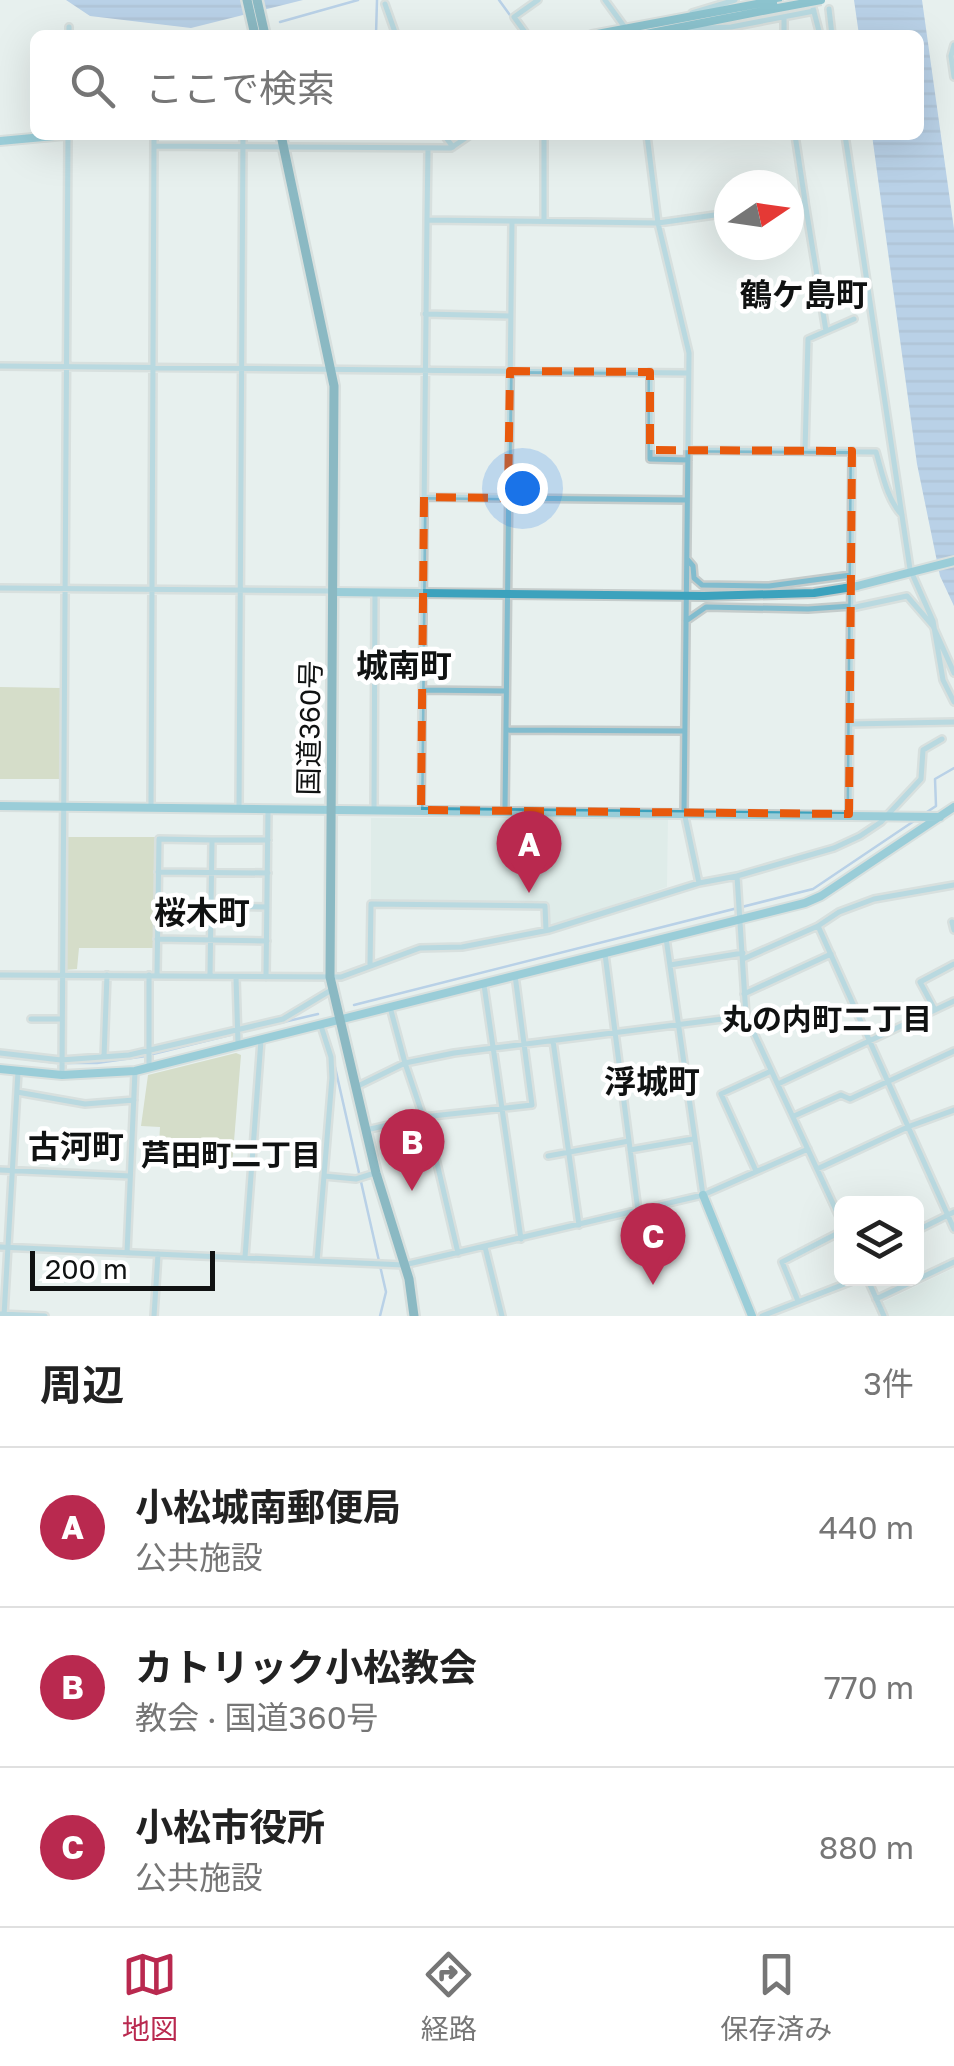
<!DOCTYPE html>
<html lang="ja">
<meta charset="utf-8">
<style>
:root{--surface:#fff;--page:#f2f2f2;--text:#222;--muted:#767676;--line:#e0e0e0;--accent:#b9294f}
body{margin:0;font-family:"Golos Text","Noto Sans JP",sans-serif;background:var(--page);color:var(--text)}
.controls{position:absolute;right:30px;bottom:30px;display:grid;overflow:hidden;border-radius:15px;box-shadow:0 10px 40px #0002}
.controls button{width:90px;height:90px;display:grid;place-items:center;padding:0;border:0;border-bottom:2px solid var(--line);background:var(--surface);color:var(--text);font:50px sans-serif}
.compass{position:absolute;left:714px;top:170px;width:90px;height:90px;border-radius:50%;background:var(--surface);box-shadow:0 10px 40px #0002;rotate:77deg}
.scale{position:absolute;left:30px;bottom:25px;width:185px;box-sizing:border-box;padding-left:10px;border:5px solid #101212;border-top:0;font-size:28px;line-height:35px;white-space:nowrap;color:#101212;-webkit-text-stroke:8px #fff;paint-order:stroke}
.you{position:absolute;left:522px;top:488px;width:35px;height:35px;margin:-25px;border:8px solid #fff;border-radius:50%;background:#1a73e8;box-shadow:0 0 0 15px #1a73e833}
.badge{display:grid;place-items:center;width:65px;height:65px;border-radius:50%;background:var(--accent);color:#fff;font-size:32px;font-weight:700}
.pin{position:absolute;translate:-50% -82px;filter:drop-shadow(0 2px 5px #0008)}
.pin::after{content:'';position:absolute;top:52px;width:35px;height:30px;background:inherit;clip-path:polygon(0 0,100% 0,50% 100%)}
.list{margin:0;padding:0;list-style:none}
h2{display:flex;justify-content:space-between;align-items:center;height:130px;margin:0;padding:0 40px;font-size:42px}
h2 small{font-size:32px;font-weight:400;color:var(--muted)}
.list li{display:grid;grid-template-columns:65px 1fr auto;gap:30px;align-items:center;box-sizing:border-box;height:160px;padding:0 40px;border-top:2px solid var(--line)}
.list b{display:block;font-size:38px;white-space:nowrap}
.list p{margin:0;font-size:32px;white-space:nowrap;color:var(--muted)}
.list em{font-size:32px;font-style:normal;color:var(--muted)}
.icon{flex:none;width:55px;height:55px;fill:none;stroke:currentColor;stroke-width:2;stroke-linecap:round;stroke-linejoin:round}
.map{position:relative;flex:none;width:954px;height:1316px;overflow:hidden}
.search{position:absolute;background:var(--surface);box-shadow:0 10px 40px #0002;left:30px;right:30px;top:30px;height:110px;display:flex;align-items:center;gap:25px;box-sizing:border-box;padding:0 35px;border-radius:15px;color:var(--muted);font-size:38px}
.sheet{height:610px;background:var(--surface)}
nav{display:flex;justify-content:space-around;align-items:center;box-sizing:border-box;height:140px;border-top:2px solid var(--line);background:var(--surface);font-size:28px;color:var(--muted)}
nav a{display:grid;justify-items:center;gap:5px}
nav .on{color:var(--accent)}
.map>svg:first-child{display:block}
.built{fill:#d5e6e3}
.green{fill:#bec59c}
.water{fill:url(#water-rules)}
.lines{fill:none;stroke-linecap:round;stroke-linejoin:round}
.stream{stroke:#80aadd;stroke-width:2.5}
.street-casing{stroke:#c5cccb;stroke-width:10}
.secondary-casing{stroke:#c5cccb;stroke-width:12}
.primary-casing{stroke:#c5cccb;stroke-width:12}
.highway-casing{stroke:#c5cccb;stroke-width:14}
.street{stroke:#81bcce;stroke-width:5}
.secondary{stroke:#3ca2bd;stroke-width:8}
.primary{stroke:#1e8ca6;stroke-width:8}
.highway{stroke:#1b778e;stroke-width:9}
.secondary-bridge-casing{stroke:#c5cccb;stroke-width:12;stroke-linecap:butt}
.primary-bridge-casing{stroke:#c5cccb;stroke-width:12;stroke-linecap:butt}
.secondary-bridge{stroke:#3ca2bd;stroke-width:8}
.primary-bridge{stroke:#1e8ca6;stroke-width:8}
.marked{fill:none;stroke:#e8590c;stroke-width:8;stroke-dasharray:20 12;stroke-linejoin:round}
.labels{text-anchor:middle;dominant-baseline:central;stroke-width:9;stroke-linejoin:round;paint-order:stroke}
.street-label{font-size:28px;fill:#101212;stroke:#fff}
.neighbourhood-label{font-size:30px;font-weight:bold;fill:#101212;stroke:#fff}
.quarter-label{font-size:32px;font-weight:bold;fill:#101212;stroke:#fff}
</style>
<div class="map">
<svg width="954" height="1316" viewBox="0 0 954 1316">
<defs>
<pattern id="water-rules" width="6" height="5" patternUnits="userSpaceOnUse" patternTransform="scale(2.5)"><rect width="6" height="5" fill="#80aadd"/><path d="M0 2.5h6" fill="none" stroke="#6e91bd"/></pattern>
</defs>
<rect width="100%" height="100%" fill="#e7f0ee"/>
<path class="built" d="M371,818H668L667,887L553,925L549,922V903L371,902Z
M954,1268V1316H882L877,1305Z"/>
<path class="green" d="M0,687L61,688L60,779H0Z
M64,837H155L154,948H79L77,969L64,970Z
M236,1053L241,1055L232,1166L158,1161L160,1127L141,1126L148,1075Z"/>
<path class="water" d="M66,0H303L191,28L90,16Z
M854,0H922L954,229V606L940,576L917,464L872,135H919V35H859Z"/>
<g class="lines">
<path class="stream" d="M499,0L512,18
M280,22L358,0
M376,35L377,0
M924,814L936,806L935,779L954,768
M354,1005L813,889L917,819
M241,1032L318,1014
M153,1054L234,1034
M0,1056L58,1063
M65,1063H97L146,1056
M335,1067L386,1292L380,1316"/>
<defs>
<path id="street" d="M605,0L626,29
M385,4L396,35
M813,8L820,35
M829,9L832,35
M692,13L735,0
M688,29L731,27L814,11
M69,35V27
M527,35L514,17L538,0
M784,35V17
M954,45L951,56L954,77
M444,135L453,147
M647,135L658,223L689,353L684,812L699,883
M795,135L805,201
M845,135L910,569L933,621L943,680L954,702
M154,146L451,148L470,135
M789,204L805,202L826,331
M427,220L428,148
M544,221V135
M425,314L511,316
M0,366L688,373
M650,372V459L688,460
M689,450L876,452C882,472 887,500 902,515
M805,451L808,339L854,319
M424,497L687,500
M687,559L693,566L694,578L702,585L769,586L851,575
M0,588L332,591
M851,608L907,596L933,626L954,673
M686,621L706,607L808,609L851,606
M422,690L506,691
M850,724L954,722
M506,730L685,731
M151,807L154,135
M239,809L243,135
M374,809L375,592
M421,810L427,220L512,221
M505,810L512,221L658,223L729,213
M849,814L852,451
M212,840H268
M158,872L268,873
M737,876L746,1016L842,1223
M158,905L267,907
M952,922L954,930
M818,926L954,1229
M666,938L703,1195
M157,939L267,941
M605,954L638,1211
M743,959L818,926L839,912L874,899L954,885
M670,965L743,953
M370,966L371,904L545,906L546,930
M0,975L341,977L420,948L462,947L549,930L699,883L737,876L834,848L860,836L881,822L921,779L923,750L942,739
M149,975V1067
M157,975L159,839L212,840L210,976
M236,977L238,1043
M266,977L268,810
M484,985L521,1239
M744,994L831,954
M390,1007L405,1063L433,1146L458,1253
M935,1010L920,982L954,964
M31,1019H61
M553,1041L579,1225
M0,1053L61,1060L129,1055L283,1019L333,989
M104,1057L107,975
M62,1075L68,135
M778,1084L954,1001
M358,1086L405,1063L454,1053L746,1016
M17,1092L85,1104L134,1100
M794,1116L841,1095L850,1099L954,1051
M366,1130L423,1117L532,1105L515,975
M630,1150L693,1139
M548,1156L629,1141
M817,1169L910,1126L954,1110
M0,1170L130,1176
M756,1171L721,1094L769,1072
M324,1176L356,1179L375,1173
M916,1231L954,1212
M0,1247L404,1265L703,1195L808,1149
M485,1247L502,1316
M127,1253L135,1071
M245,1257L261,1040
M317,1261L332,1078L331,1057L321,1026
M867,1278L884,1316
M876,1299L954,1262
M798,1301L782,1262L842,1231
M0,1314L45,1316
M4,1316L18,1072
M154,1316L158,1254
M762,1316L860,1278"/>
<path id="secondary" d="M0,141L65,135
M857,586L954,561
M333,592L704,596L814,593L846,588
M0,806L940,817
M0,1069L62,1075L135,1071L805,903L821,896L954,807
M703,1195L752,1316"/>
<path id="primary" d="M592,35L778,0
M641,35L778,8"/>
<path id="highway" d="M247,0L255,35
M257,0L265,35
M281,135L334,386L330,977L376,1173L409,1279L414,1316"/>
</defs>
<use href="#street" class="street-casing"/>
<use href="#secondary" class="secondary-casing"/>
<use href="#primary" class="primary-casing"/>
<use href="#highway" class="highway-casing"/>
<use href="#street" class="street"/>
<use href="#secondary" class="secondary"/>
<use href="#primary" class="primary"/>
<use href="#highway" class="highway"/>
<defs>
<path id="secondary-bridge" d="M846,588L857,586"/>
<path id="primary-bridge" d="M778,8L821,0"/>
</defs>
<use href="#secondary-bridge" class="secondary-bridge-casing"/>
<use href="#primary-bridge" class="primary-bridge-casing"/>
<use href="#secondary-bridge" class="secondary-bridge"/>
<use href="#primary-bridge" class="primary-bridge"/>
</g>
<path d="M0 0H954V1316H0ZM510,371L650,372V450L852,451L849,814L421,810L424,497L508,498Z" fill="#e7f0ee" fill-opacity=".55" fill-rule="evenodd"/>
<path class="marked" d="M510,371L650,372V450L852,451L849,814L421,810L424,497L508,498Z"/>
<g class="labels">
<g class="street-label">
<text transform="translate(309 728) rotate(-89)">国道360号</text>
</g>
<g class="neighbourhood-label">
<text x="827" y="1019">丸の内町二丁目</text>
<text x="231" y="1155">芦田町二丁目</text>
</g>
<g class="quarter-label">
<text x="804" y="294">鶴ケ島町</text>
<text x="404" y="665">城南町</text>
<text x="202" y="912">桜木町</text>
<text x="652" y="1081">浮城町</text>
<text x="76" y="1146">古河町</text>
</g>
</g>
</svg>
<div class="controls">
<button><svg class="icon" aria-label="layers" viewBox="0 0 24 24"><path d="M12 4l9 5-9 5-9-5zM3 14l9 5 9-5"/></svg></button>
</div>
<svg class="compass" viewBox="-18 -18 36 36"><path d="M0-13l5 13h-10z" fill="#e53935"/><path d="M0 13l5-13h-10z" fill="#767676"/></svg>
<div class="scale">200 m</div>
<div class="you"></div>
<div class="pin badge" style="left:529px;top:893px">A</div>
<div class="pin badge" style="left:412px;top:1191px">B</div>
<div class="pin badge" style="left:653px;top:1285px">C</div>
<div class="search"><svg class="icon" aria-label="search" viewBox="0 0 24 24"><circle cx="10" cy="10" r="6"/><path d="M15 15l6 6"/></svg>ここで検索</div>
</div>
<section class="sheet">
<h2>周辺<small>3件</small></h2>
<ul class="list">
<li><span class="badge">A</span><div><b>小松城南郵便局</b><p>公共施設</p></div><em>440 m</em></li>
<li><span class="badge">B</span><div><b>カトリック小松教会</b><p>教会 · 国道360号</p></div><em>770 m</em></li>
<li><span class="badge">C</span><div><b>小松市役所</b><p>公共施設</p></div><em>880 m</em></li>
</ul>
</section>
<nav>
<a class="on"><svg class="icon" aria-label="map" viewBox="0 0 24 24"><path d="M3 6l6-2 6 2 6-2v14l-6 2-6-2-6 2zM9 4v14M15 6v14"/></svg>地図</a>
<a><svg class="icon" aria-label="directions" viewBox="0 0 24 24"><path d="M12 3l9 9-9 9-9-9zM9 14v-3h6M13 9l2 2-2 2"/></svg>経路</a>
<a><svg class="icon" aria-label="saved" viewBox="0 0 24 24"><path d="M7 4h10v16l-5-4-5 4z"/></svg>保存済み</a>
</nav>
